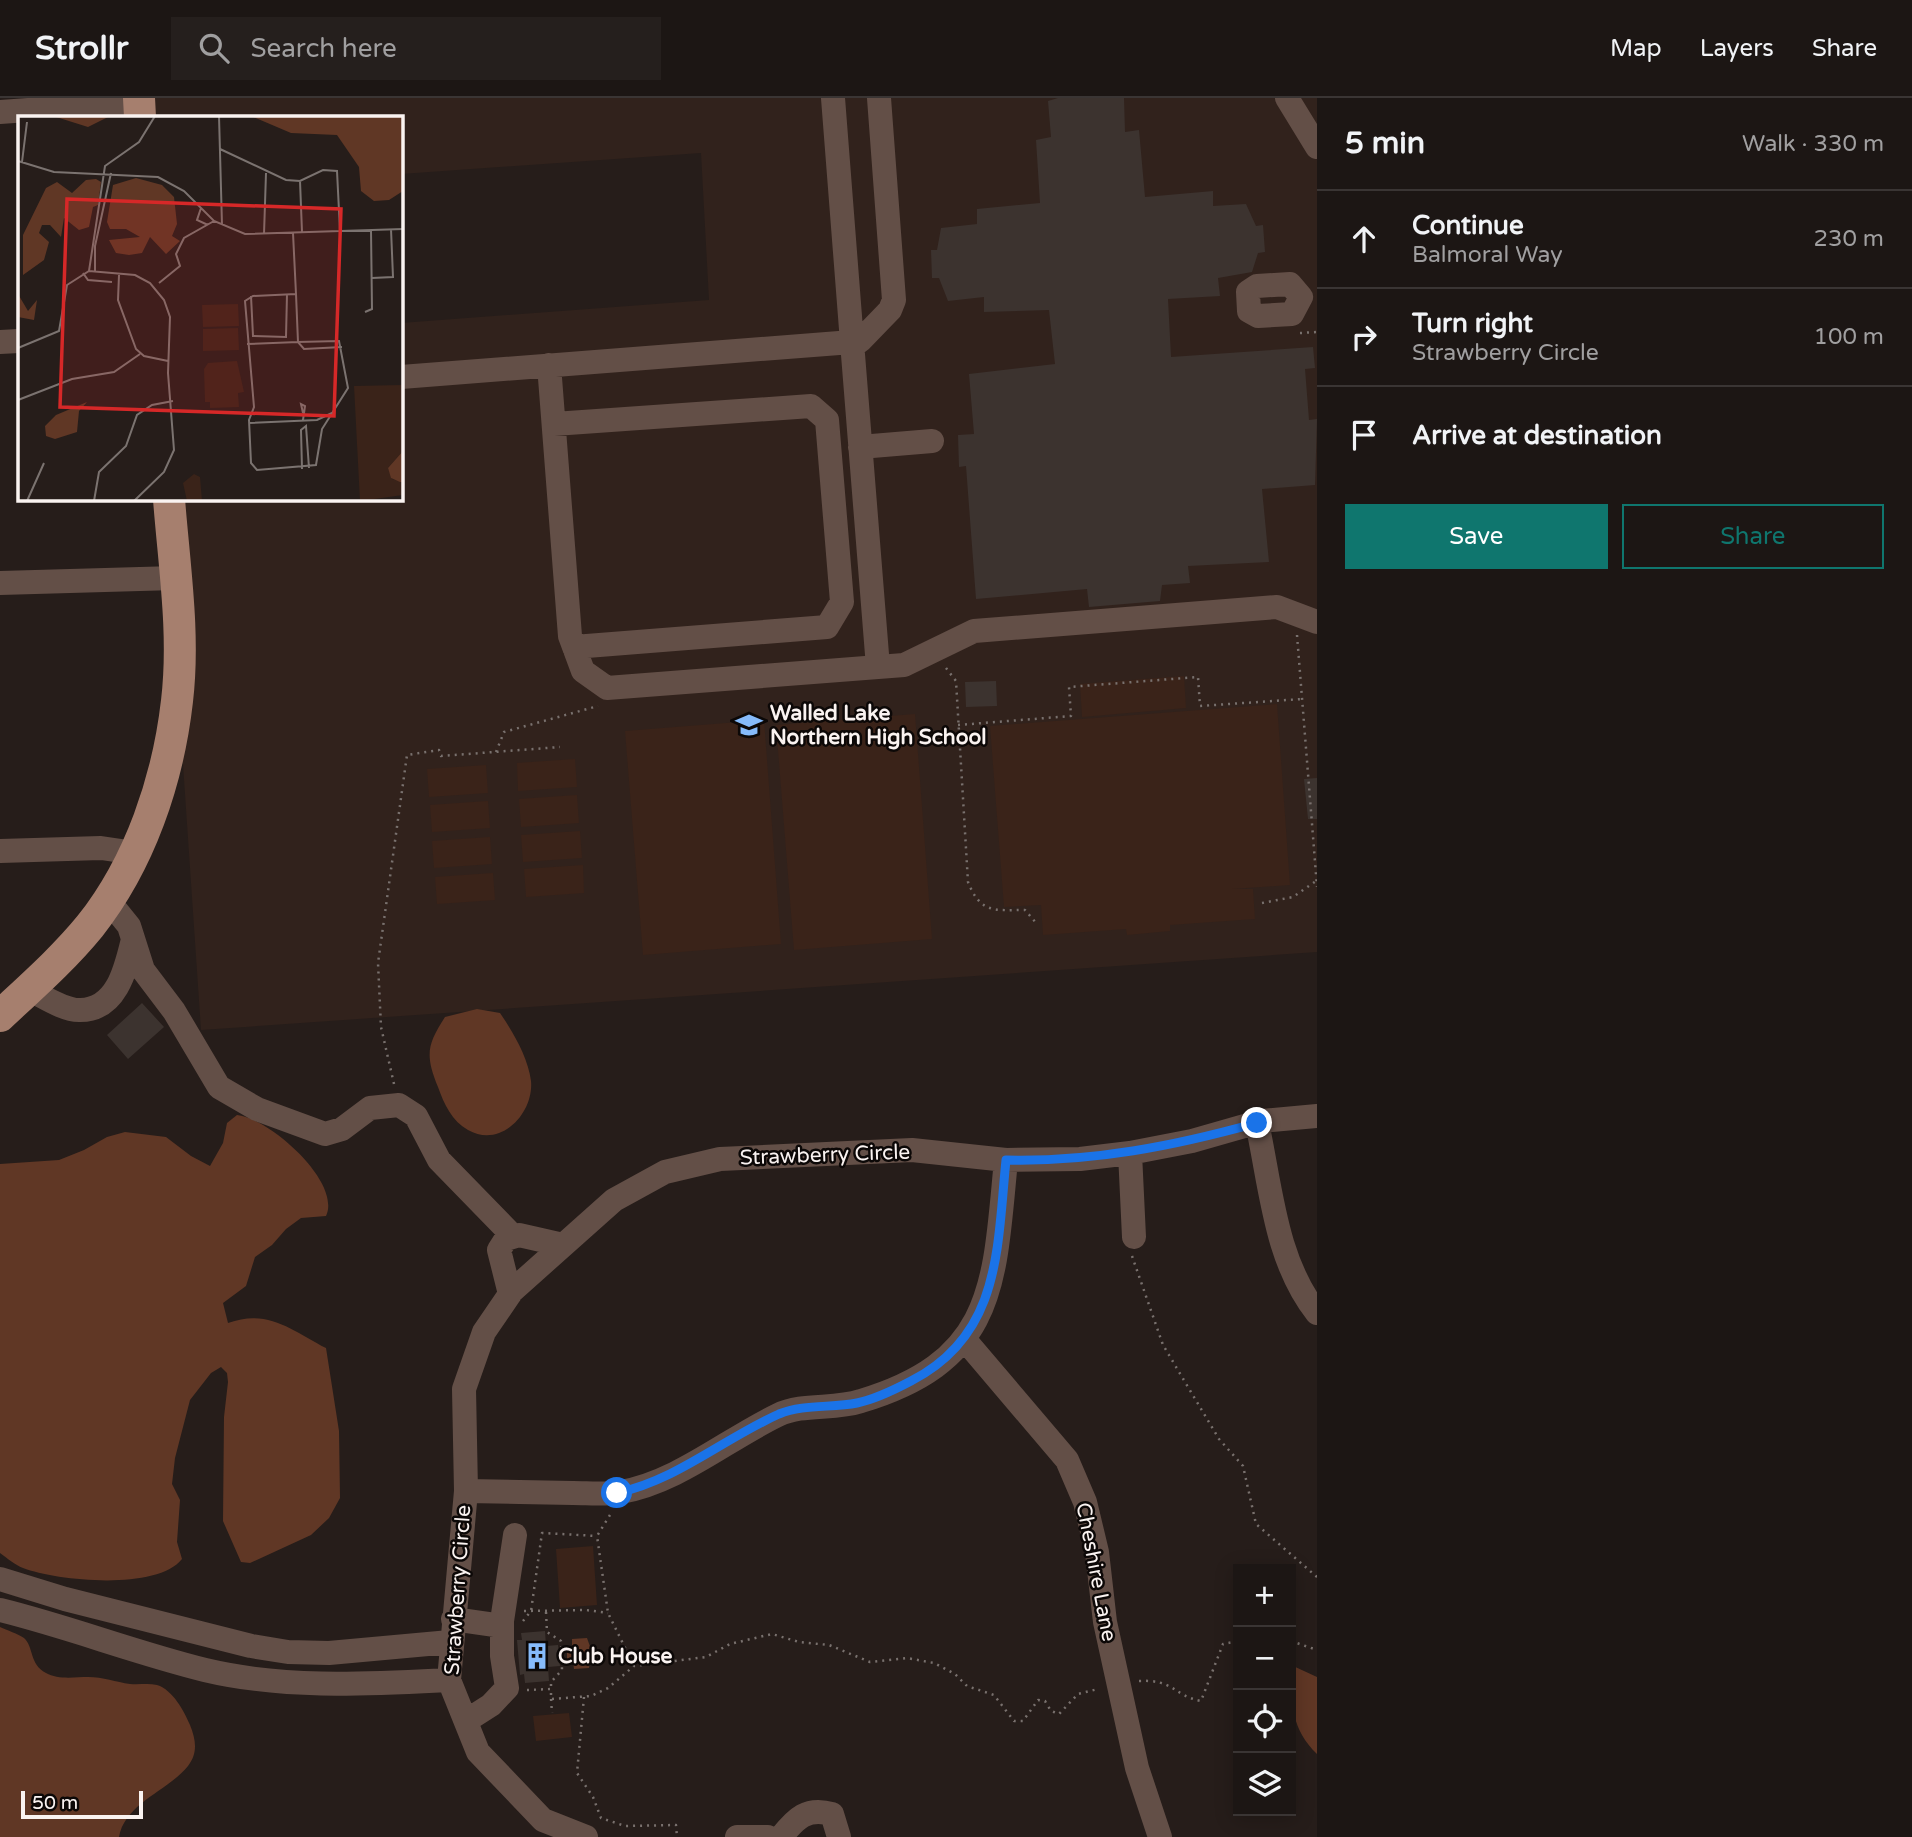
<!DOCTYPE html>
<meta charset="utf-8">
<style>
:root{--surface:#1c1614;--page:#251f1d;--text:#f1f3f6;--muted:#a09fa0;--line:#3a3534;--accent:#0f766e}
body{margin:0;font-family:"Varela Round",sans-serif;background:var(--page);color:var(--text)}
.controls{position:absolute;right:21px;bottom:21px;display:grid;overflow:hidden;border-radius:0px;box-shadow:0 4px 18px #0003}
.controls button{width:63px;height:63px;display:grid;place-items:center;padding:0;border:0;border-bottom:2px solid var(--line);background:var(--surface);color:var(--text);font:35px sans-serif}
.scale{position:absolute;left:21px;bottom:18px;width:122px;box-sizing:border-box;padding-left:7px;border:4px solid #faf3f1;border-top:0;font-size:19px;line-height:24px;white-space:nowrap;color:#faf3f1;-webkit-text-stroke:5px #0c0807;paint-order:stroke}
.stop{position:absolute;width:21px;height:21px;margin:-16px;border:5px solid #1a73e8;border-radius:50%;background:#fff}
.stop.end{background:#1a73e8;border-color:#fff;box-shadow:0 2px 7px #0008}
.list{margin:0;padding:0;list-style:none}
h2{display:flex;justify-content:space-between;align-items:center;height:91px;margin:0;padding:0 28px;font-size:30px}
h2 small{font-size:23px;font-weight:400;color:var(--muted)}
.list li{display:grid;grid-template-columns:46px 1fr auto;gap:21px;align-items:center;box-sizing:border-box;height:98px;padding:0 28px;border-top:2px solid var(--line)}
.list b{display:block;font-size:26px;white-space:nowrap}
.list p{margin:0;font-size:23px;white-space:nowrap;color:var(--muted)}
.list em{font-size:23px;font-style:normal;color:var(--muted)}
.actions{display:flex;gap:14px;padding:21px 28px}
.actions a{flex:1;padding:16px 0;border:2px solid var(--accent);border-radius:0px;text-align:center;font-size:24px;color:var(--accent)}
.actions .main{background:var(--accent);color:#fff}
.icon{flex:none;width:38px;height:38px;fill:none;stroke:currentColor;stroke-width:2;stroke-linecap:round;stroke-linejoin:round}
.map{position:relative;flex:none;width:1317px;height:1739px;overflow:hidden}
header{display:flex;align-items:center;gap:42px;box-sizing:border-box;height:98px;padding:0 35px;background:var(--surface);border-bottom:2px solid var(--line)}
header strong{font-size:33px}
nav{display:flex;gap:38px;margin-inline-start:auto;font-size:24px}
.search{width:490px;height:63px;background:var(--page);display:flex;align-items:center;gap:18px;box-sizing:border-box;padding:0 24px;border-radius:0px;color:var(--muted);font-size:26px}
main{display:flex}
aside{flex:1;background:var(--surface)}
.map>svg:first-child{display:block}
.built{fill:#31221c}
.green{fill:#3a2319}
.water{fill:#603725}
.building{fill:#3c332f}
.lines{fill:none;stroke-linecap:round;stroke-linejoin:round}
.path{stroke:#79716e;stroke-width:2.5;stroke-dasharray:2 5;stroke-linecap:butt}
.minor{stroke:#634f47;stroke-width:24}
.major{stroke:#a67f6e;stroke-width:32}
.route{stroke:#1a73e8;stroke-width:9}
.labels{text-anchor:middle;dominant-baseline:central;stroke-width:5;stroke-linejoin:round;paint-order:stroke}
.poi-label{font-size:21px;font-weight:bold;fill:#faf3f1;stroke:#0c0807;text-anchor:start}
.street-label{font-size:21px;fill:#faf3f1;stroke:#0c0807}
.inset-road{fill:none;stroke:#7b7370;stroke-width:2}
.view{fill:#d62828;fill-opacity:0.15;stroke:#d62828;stroke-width:3.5}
.inset-edge{fill:none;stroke:#faf3f1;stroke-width:3.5}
</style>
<header>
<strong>Strollr</strong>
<div class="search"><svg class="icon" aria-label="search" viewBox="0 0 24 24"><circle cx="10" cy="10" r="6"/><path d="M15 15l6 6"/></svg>Search here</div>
<nav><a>Map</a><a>Layers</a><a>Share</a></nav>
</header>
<main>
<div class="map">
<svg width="1317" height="1739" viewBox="0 0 1317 1739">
<rect width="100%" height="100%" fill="#261d1a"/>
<path class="built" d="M137,0H1317V854L201,932L165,401H401V225L709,202L701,55L401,76V19H138Z"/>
<path class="green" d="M1184,578L1186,610L1082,619L1080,586Z
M1277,606L1290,787L1232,791H1253L1255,821L1170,827V833L1127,837L1126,831L1043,837L1041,807L1004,809L990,628Z
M915,616L932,841L794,852L776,627Z
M764,622L781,846L643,857L625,633Z
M575,661L577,689L518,693L517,665Z
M486,667L488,695L429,699L427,671Z
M577,697L579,725L521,729L519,701Z
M488,703L490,730L432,734L430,707Z
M580,733L582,760L523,764L521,737Z
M490,739L492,766L434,770L432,743Z
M583,767L584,795L526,799L524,771Z
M493,775L495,802L437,806L435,779Z
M593,1448L597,1507L560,1510L556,1451Z
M569,1615L572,1639L536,1643L533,1618Z"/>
<path class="water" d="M477,911L500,915C513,934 528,959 531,983C534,1015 501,1051 468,1032C452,1023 444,1006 438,989C425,957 427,947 445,919Z
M237,1017C269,1020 342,1084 326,1118L301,1120L286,1131L272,1147L255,1159L246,1188L223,1205L228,1225C268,1210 293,1233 326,1250L339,1333L340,1400L329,1420L311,1437L250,1465L241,1464L223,1423L224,1319L228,1284L227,1275L221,1269L211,1275L190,1302L175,1360L172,1386L180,1402L177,1444L182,1461C157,1493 57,1483 23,1470C15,1467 7,1460 0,1455V1066L59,1062L84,1052L107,1039L125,1034L166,1039L191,1058L210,1068L223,1045L227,1025Z
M0,1529C7,1532 18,1536 24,1540C34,1549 29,1566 46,1575C58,1582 75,1579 88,1579C103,1579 116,1584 130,1586C139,1587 148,1585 157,1587C173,1592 184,1613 190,1627C196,1642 198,1655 188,1668C168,1693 125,1705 119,1739H0Z
M587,1540L592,1554L589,1570L574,1571L573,1564L567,1562V1551L572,1549V1541Z
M1291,1567L1317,1579V1656C1290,1630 1291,1603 1291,1567Z"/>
<path class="building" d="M1058,0H1124L1125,34L1139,32L1145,99L1213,93V108L1246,106L1256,128L1263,127L1265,154L1258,155L1252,174L1218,180L1220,198L1168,201L1171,259L1313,249L1315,270L1305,271L1309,322L1317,321L1315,387L1262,391L1269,464L1188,468L1190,485L1162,487L1160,503L1089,509L1087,491L976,501L966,368L959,369L958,337L974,336L969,276L1055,266L1049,212L984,214V199L948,203L939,180H932L931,152H937L941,130L977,126V111L1040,105L1036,42L1051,39L1048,3Z
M996,583L997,608L966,609L965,584Z
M1317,680V721H1308L1304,681Z
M142,905L164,929L128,961L107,937Z
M545,1533L546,1548L558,1547L560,1568L548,1569L549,1583L525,1585L524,1576L520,1577L517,1542H522L521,1535Z"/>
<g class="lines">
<path class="path" d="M1300,235L1317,234
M1297,537L1317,789
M946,570L956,583L968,784C981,816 994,812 1025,812L1037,826
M958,627L1071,618L1069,589L1198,579L1200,608L1302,601
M496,654L504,634L598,608
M1262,805L1293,799L1316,783
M394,986L381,929L378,865L407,657L439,652L441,658L560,649
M1132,1158L1163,1247L1219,1341L1243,1368L1256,1426L1317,1479
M610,1417L597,1438L608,1515L634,1568
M524,1513L586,1512L608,1515
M546,1514L547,1534L561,1543L562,1572L551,1584V1590
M523,1523L531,1513L542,1435L597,1438
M1291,1543L1317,1552
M1139,1583C1174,1581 1174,1598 1201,1603L1223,1546L1238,1543
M527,1592L551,1591V1601L591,1598L608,1590L634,1568L706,1559L730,1546L772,1536L799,1544L829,1547L870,1564L907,1560L934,1565L955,1576L967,1588L994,1597L1014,1623H1023L1038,1602L1045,1603L1051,1613L1059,1616L1078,1596L1098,1591
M584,1599L577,1675L593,1699L601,1720L625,1728L676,1727L677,1739
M551,1601L552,1615"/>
<path class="minor" d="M1287,0L1317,49
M0,14L139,4
M1290,186L1301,199L1292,216L1258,218L1249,213L1248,194L1257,188Z
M0,244L19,243
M549,267L570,538L583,573L607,590L904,567L974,533L1277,509L1317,524
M401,279L852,244L833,0
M554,326L811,308L827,322L842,504L827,529L574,549
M860,349L932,343
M0,485L175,480
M878,569L852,244L860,243L890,212L894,202L879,0
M0,753L101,750L135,755
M108,802L129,828L143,872L174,913L219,989L257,1011L325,1036L342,1031L370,1010L399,1007L416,1018L439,1062L512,1137
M28,891C43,898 63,912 79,912C117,913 126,870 133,841
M1257,1025C1271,1089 1275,1162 1317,1215
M1130,1055L1134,1139
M510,1196L499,1152L506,1141L519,1137L563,1147
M965,1242L1067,1362L1085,1404L1097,1454L1105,1524L1137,1670L1160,1739
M466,1393C502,1394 537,1394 573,1395C588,1395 605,1397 621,1394C678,1384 726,1342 778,1317C803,1305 834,1312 861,1303C997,1262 994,1185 1006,1062
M0,1481L65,1501L251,1548L288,1554L329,1555L450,1544
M0,1512C69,1529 136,1555 205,1572C285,1591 367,1586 449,1582
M453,1521L502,1528
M466,1623L491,1607L507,1590L502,1558V1523L515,1437
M586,1739L543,1722L478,1654L449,1582L466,1393L464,1291L484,1234L512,1193L614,1102L665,1074L720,1061L912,1052L1006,1062L1080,1061L1130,1055L1192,1043L1262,1023L1317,1018
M737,1739H768
M781,1739C796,1720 807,1709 832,1716L839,1739"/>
<path class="major" d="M139,0L140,19
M0,918C31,889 63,861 90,828C140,765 168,682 177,603C185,536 174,467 169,401"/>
</g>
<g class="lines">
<path class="route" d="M617,1395C677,1382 723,1341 779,1316C803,1306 832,1310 857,1305C876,1301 894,1292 911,1283C1001,1237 997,1151 1006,1062C1093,1064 1174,1048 1257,1025"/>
</g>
<defs>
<symbol id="school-bare" viewBox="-9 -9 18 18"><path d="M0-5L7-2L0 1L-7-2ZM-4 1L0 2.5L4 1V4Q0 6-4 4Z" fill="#86bbfb" stroke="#0c0807" stroke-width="2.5" paint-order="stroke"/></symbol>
<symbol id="building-bare" viewBox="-9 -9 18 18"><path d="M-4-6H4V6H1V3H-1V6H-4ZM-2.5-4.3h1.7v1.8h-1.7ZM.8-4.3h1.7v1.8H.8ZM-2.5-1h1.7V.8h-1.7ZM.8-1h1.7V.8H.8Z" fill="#86bbfb" stroke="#0c0807" stroke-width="2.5" paint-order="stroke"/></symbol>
</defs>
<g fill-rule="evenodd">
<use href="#school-bare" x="730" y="608" width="38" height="38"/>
<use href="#building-bare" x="518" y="1539" width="38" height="38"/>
</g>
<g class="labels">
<g class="poi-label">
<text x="770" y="615">Walled Lake<tspan x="770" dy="24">Northern High School</tspan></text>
<text x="558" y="1558">Club House</text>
</g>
<g class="street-label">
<text transform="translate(825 1057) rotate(-2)">Strawberry Circle</text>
<text transform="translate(1096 1474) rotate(79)">Cheshire Lane</text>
<text transform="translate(458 1492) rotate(-86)">Strawberry Circle</text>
</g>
</g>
<g transform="translate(18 18)">
<rect width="385" height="385" fill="#261d1a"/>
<path d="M220,188L221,210L185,211L184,189ZM220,212L221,234L185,235V213ZM219,245L226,276L220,277L221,291L192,292V286H187L186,253L190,247ZM385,269V335L370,352L374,363L385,366V379L342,385L336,270ZM176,358L182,361L184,385H169L165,367Z" fill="#3a2319"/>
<path d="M35,0H92L70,11ZM233,0H385V75L371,84L356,85L343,75L341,51L319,19L273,17ZM118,62L144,69L156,81L159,108L154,120L162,125L148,138L132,121L124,137L111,139L98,137L91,124L122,121L108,113H92L89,106L95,69ZM78,63L83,66L80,89L75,91L71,111L61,114L46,102L43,121L32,109H24L21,117L31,126L26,144L5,159V119L28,72L39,66L54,77L68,64ZM0,178L10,195L19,184L16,204L0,201ZM69,286L61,295L59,316L37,323L28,320L27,310L38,299ZM385,335V366H382L373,362L370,352Z" fill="#603725"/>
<path class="inset-road" d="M201,0L204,109M202,33L268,64L282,65L305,54L319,55L322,115M0,45L36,56L140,61L166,75L196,105L227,118L385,113M4,46L9,6M282,65L284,116M183,92L179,104L190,109M275,117L278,178L280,226L321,225L330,272L304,313L298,349L239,354L233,347L231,304L236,291L227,185L235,180L278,178M246,118L248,57M71,155L87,50L121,26L137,0M77,155V130L93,57M65,157L70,164L94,166M101,159L100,184L118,233L126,240L150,245M354,162L375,161L373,113M141,167L162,150L158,138L166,122L196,105M233,180L235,220L268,221L269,178M347,196L354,193L353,114M229,228L280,226L286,233L324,231M0,232L41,215L49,169L71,155L117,159L132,167L146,184L152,201L150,257L156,334L146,356L116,385M0,284L54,263L96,256L122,238M285,297L283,288L287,290L285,304M231,307L299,304L314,297M284,353L283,314L288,310L291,352M9,385L26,347M76,385L81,356L108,330L119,299L134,289L155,285"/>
<path class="view" d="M49,83L323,93L316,300L42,291Z"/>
<rect width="385" height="385" class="inset-edge"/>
</g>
</svg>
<div class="controls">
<button>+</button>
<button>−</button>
<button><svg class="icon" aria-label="locate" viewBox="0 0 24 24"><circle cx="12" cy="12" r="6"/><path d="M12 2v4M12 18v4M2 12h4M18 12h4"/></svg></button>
<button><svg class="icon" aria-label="layers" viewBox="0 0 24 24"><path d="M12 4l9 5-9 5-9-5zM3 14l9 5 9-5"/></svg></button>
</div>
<div class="scale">50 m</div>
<div class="stop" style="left:617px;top:1395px"></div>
<div class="stop end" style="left:1257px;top:1025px"></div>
</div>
<aside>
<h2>5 min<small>Walk · 330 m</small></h2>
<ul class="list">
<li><svg class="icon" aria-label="ahead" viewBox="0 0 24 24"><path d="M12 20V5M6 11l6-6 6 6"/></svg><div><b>Continue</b><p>Balmoral Way</p></div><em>230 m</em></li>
<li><svg class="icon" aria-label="right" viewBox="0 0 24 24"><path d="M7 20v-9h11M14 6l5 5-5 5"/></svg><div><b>Turn right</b><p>Strawberry Circle</p></div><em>100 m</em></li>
<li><svg class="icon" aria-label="arrive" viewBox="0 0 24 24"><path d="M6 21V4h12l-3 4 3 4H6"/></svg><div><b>Arrive at destination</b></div></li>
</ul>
<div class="actions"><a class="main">Save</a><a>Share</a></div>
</aside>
</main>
